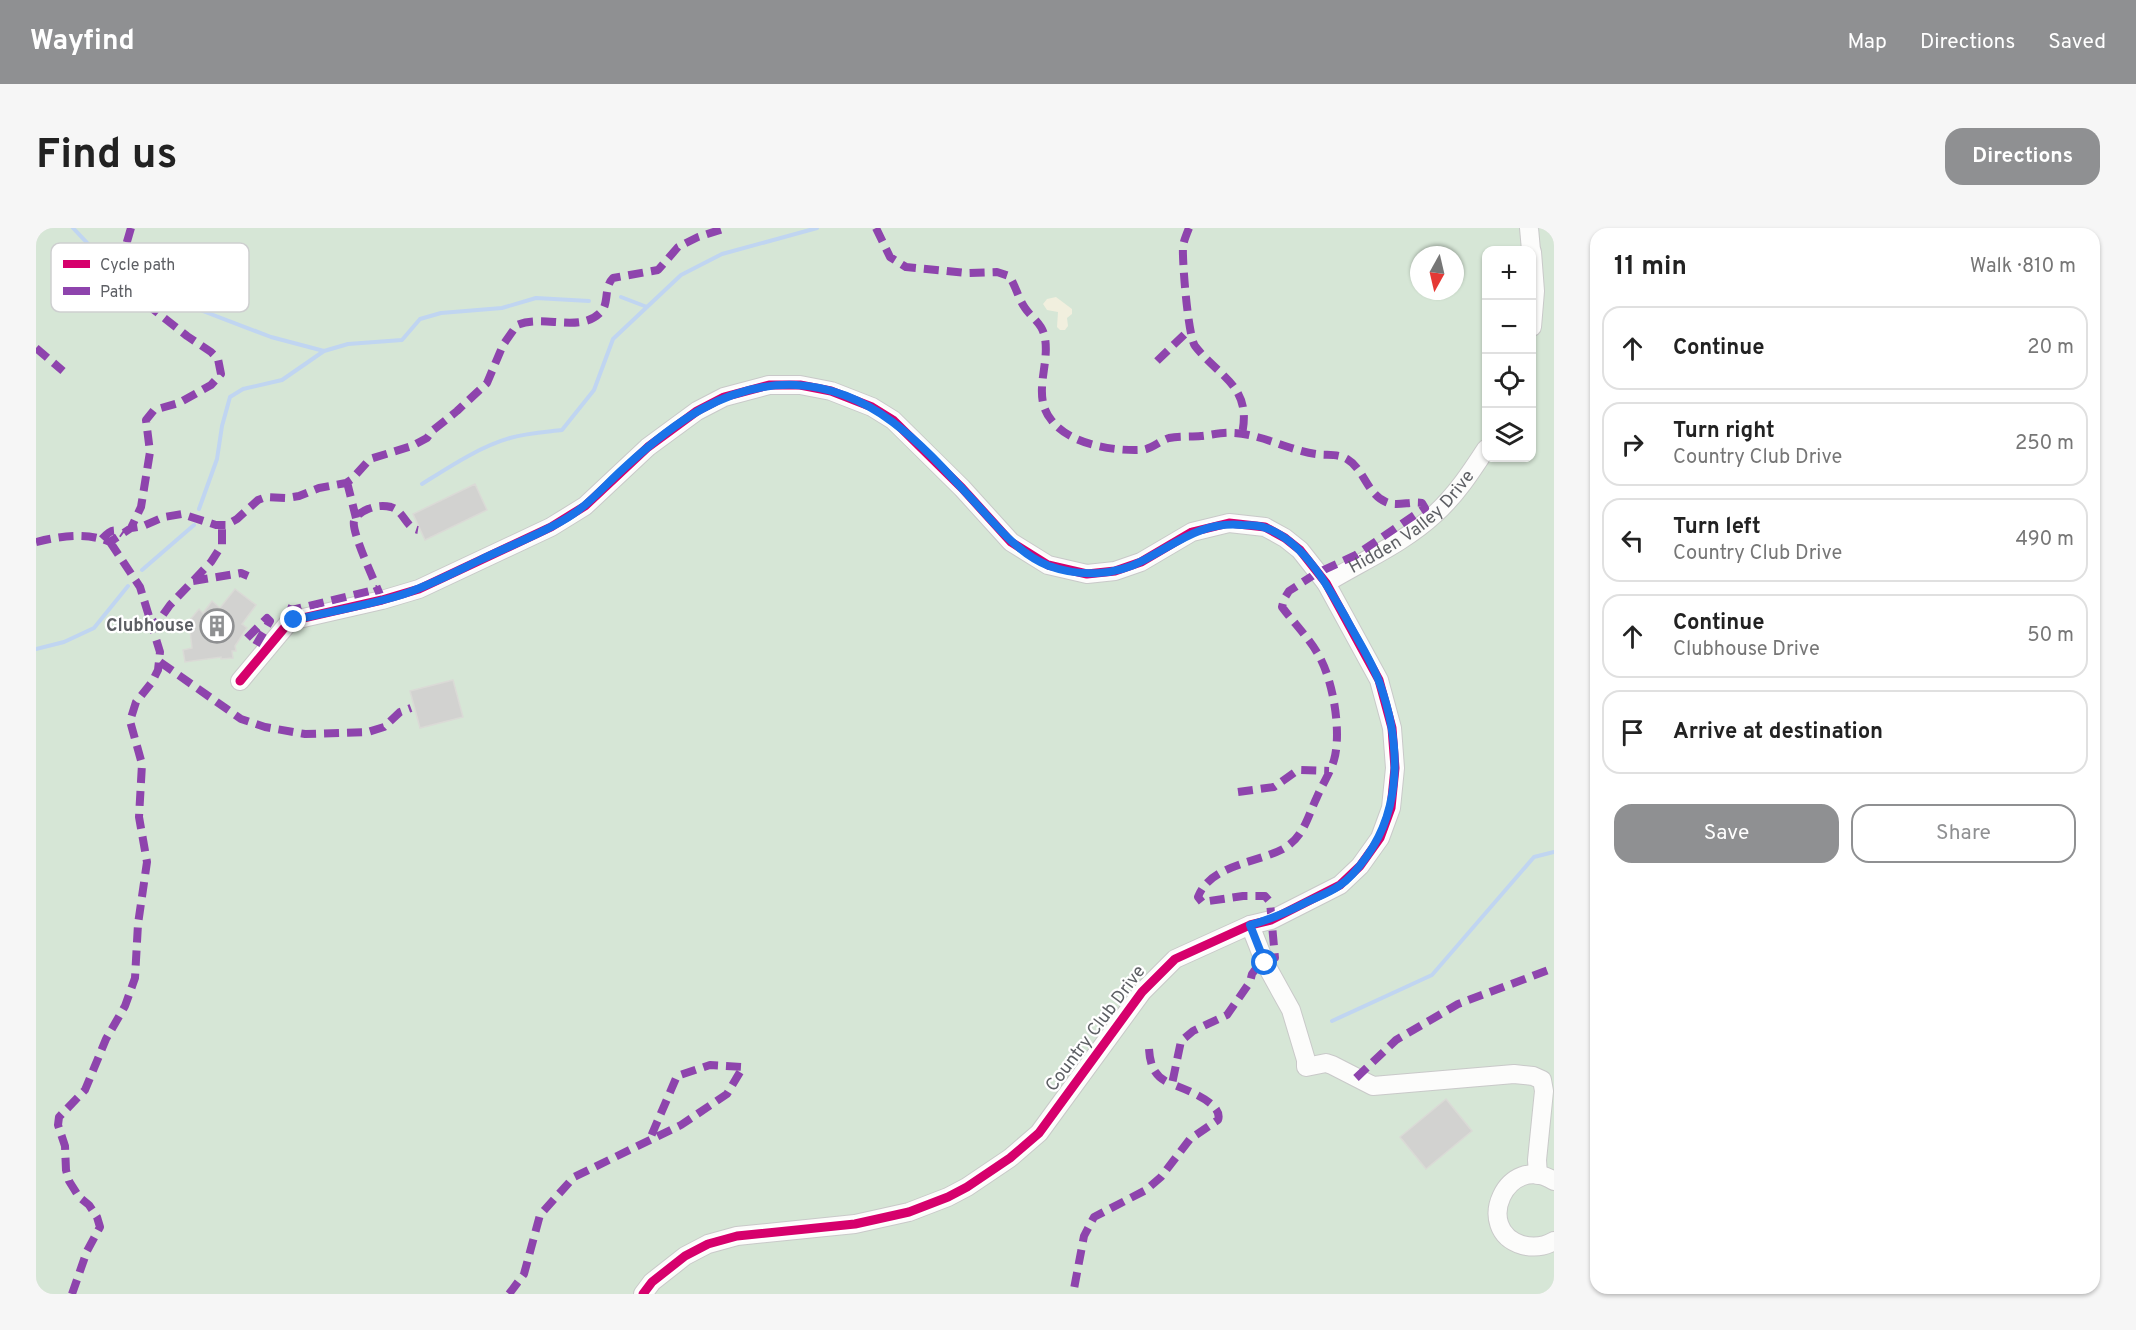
<!DOCTYPE html>
<meta charset="utf-8">
<style>
:root{--surface:#fff;--page:#f6f6f6;--text:#222;--muted:#767676;--line:#e0e0e0;--accent:#8f9092}
body{margin:0;font-family:Overpass,sans-serif;background:var(--page);color:var(--text)}
.controls{position:absolute;right:18px;top:18px;display:grid;overflow:hidden;border-radius:12px;box-shadow:0 2px 4px #0004}
.controls button{width:54px;height:54px;display:grid;place-items:center;padding:0;border:0;border-bottom:2px solid var(--line);background:var(--surface);color:var(--text);font:30px sans-serif}
.compass{position:absolute;left:1374px;top:18px;width:54px;height:54px;border-radius:50%;background:var(--surface);box-shadow:0 2px 4px #0004;rotate:188deg}
.stop{position:absolute;width:18px;height:18px;margin:-14px;border:4px solid #1a73e8;border-radius:50%;background:#fff}
.stop.end{background:#1a73e8;border-color:#fff;box-shadow:0 2px 6px #0008}
.list{margin:0;padding:0;list-style:none}
h2{display:flex;justify-content:space-between;align-items:center;height:78px;margin:0;padding:0 24px;font-size:26px}
h2 small{font-size:20px;font-weight:400;color:var(--muted)}
.list li{display:grid;grid-template-columns:39px 1fr auto;gap:18px;align-items:center;box-sizing:border-box;height:84px;margin:0 12px 12px;padding:0 12px;border:2px solid var(--line);border-radius:18px}
.list b{display:block;font-size:22px;white-space:nowrap}
.list p{margin:0;font-size:20px;white-space:nowrap;color:var(--muted)}
.list em{font-size:20px;font-style:normal;color:var(--muted)}
.actions{display:flex;gap:12px;padding:18px 24px}
.actions a{flex:1;padding:14px 0;border:2px solid var(--accent);border-radius:18px;text-align:center;font-size:21px;color:var(--accent)}
.actions .main{background:var(--accent);color:#fff}
.icon{flex:none;width:33px;height:33px;fill:none;stroke:currentColor;stroke-width:2;stroke-linecap:round;stroke-linejoin:round}
.map{position:relative;flex:none;width:1518px;height:1066px;overflow:hidden;border-radius:18px}
header{display:flex;align-items:center;gap:36px;box-sizing:border-box;height:84px;padding:0 30px;background:var(--accent);color:#fff}
header strong{font-size:28px}
nav{display:flex;gap:33px;margin-inline-start:auto;font-size:21px}
.intro{display:flex;align-items:center;justify-content:space-between;box-sizing:border-box;height:144px;padding:0 36px}
h1{margin:0;font-size:42px}
.button{padding:15px 27px;border-radius:18px;background:var(--accent);color:#fff;font-size:21px;font-weight:700}
main{display:flex;gap:36px;padding:0 36px}
aside{flex:1;background:var(--surface);border-radius:18px;box-shadow:0 2px 4px #0004}
.map>svg:first-child{display:block}
.green{fill:#d6e6d6;fill-rule:evenodd}
.sand{fill:#f1efde}
.lines{fill:none;stroke-linecap:round;stroke-linejoin:round}
.stream{stroke:#c0d5f1;stroke-width:4}
.building{fill:#d2d2d0;stroke:#dadad6;stroke-width:1.5}
.minor-casing{stroke:#c9c9c9;stroke-width:20}
.minor{stroke:#fcfcfb;stroke-width:18}
.quiet{stroke:#8e44ad;stroke-width:8;stroke-dasharray:15 8;stroke-linecap:butt}
.cycleway-casing{stroke:#fff;stroke-width:13}
.cycleway{stroke:#d6006c;stroke-width:9}
.route{stroke:#1a73e8;stroke-width:8}
.labels{text-anchor:middle;dominant-baseline:central;stroke-width:4.5;stroke-linejoin:round;paint-order:stroke}
.street-label{font-size:18px;fill:#5d5f64;stroke:#fff}
.poi-label{font-size:18px;font-weight:bold;fill:#5d5f64;stroke:#fff;text-anchor:end}
.key{fill:#fff;stroke:#cecfd0;stroke-width:1.5}
.key-label{font-size:16px;fill:#5d5f64}
</style>
<header>
<strong>Wayfind</strong>
<nav><a>Map</a><a>Directions</a><a>Saved</a></nav>
</header>
<div class="intro"><h1>Find us</h1><a class="button">Directions</a></div>
<main>
<div class="map">
<svg width="1518" height="1066" viewBox="0 0 1518 1066">
<rect width="100%" height="100%" fill="#ebebe7"/>
<path class="green" d="M0,0H1518V1066H0ZM1450,22H1496V230H1450ZM1383,27H1419V63H1383Z"/>
<path class="sand" d="M1020,69L1036,81V86L1031,90L1032,98L1029,102H1024L1021,99L1022,84L1011,82L1007,76L1011,71Z"/>
<g class="lines">
<path class="stream" d="M37,0L72,37
M88,40L159,80L235,109L288,123
M585,69L611,79
M386,256C413,239 443,219 474,210C491,205 509,204 526,202L558,162L577,111L645,47L686,26L781,0
M163,281L181,231L186,198L194,169L207,161L246,152L288,123L312,116L366,112L384,91L405,85L466,80L500,70L553,73
M106,342L158,297
M0,421L28,414L58,400L92,358
M1296,793L1396,747L1498,629L1518,624"/>
</g>
<path class="building" d="M439,256L451,282L389,312L377,286Z
M199,361L220,377L206,396L211,400L199,418L200,423H196L197,430L185,431V429L149,434L147,422L156,420L153,393L163,381L167,385L176,373L184,380Z
M417,452L427,489L384,500L374,463Z
M1410,871L1436,903L1390,941L1364,909Z"/>
<g class="lines">
<defs>
<g id="minor">
<path d="M1493,0L1495,22"/>
<path d="M1496,24L1499,63L1496,99"/>
<path id="s1" d="M1290,355C1326,333 1368,315 1399,286C1420,267 1435,244 1450,221"/>
<path d="M204,453L254,393L346,372L383,361L515,299L549,278L612,219L661,183L688,169L733,157H764L795,163L836,179L857,192L926,260L975,314L1012,337L1051,346L1079,343L1105,334L1156,304L1193,295L1229,299L1249,310L1264,322L1290,355L1343,452L1356,500L1359,540L1355,580L1344,610L1324,638L1304,657L1235,692L1214,697L1139,731L1106,764L1003,905L974,930L931,959L912,969L873,984L819,996L701,1008L672,1016L649,1028L616,1054L607,1066"/>
<path d="M1214,697L1229,735L1255,782L1270,832V839L1290,835L1296,837L1337,858L1478,846L1497,848L1506,852L1508,863L1501,932L1502,947"/>
<path d="M1518,953C1471,923 1436,1002 1486,1017C1498,1020 1508,1019 1518,1013"/>
</g>
</defs>
<use href="#minor" class="minor-casing"/>
<use href="#minor" class="minor"/>
<path class="quiet" d="M95,0L81,48L88,62L104,71L151,108L175,124L182,131L185,146L175,157L143,175L118,182L110,192L114,224L105,279L95,300
M840,0L854,29L870,39L930,45L961,44L973,48C980,58 982,70 989,80C995,89 1005,95 1008,106C1016,135 994,167 1016,193C1034,216 1076,223 1104,222C1115,222 1123,213 1133,210C1143,208 1155,209 1165,208C1176,207 1186,204 1197,205C1225,206 1252,222 1280,226C1290,228 1301,225 1311,231C1328,241 1331,266 1350,274C1361,279 1374,273 1386,275L1389,280L1320,327L1281,345L1253,363L1248,371L1246,379C1258,395 1272,409 1282,426C1297,451 1306,504 1298,532C1294,545 1286,557 1281,569C1271,590 1268,609 1247,621C1220,635 1174,637 1162,669L1166,674L1207,668H1229L1234,674L1239,730L1221,739L1216,746L1214,754L1191,787L1157,803L1145,813L1136,856C1148,861 1188,875 1182,892L1154,911L1125,949L1110,962L1058,989L1048,1008L1037,1066
M1153,0C1151,5 1148,12 1147,18C1146,32 1152,108 1159,118C1184,150 1216,158 1206,206
M0,120L27,143
M1121,133L1154,101
M311,254L320,290
M66,311C73,303 78,299 87,306
M0,314C25,308 50,304 74,314L95,300L107,298L128,289L146,286L180,297H190L201,291L222,272L230,269L251,270L263,268L283,260L310,255L316,251L334,231L376,218L391,210L396,203L421,183L451,155L467,117L481,97C506,86 544,105 564,85C574,76 567,60 577,50L622,42L642,19L662,9L690,0
M74,314L104,359L116,398
M157,353L205,345L212,348
M346,372C341,358 315,304 318,293C320,287 327,283 332,281C340,278 347,277 355,279C368,283 370,300 382,302
M251,380L256,382L342,361
M211,410L231,390L234,393L220,417
M124,434L205,491L229,499L269,506L332,504L348,499L364,484L375,480
M1202,564L1238,559L1262,542L1293,543
M1113,821C1114,838 1119,850 1136,856
M1320,850L1360,812L1422,776L1518,740
M36,1066L51,1023L64,999L61,989L53,977L43,969L33,953L30,942L29,918L22,897L23,889L49,862L70,811L89,778L99,750L102,696L111,634L103,589L106,536L94,493L100,474L116,454L122,442L124,424L116,398L124,391L134,377L175,334L186,317V297
M473,1066L488,1046L504,987L538,949L645,897L691,866L707,839L674,837L641,848L613,913"/>
<defs>
<path id="cycleway" d="M204,453L254,393L346,372L383,361L515,299L549,278L612,219L661,183L688,169L733,157H764L795,163L836,179L857,192L926,260L975,314L1012,337L1051,346L1079,343L1105,334L1156,304L1193,295L1229,299L1249,310L1264,322L1290,355L1343,452L1356,500L1359,540L1355,580L1344,610L1324,638L1304,657L1235,692L1214,697L1139,731L1106,764L1003,905L974,930L931,959L912,969L873,984L819,996L701,1008L672,1016L649,1028L616,1054L607,1066"/>
</defs>
<use href="#cycleway" class="cycleway-casing"/>
<use href="#cycleway" class="cycleway"/>
</g>
<g class="lines">
<path class="route" d="M258,392C293,384 328,378 362,368C391,359 417,345 444,332C471,319 500,308 526,293C550,280 567,259 588,240C636,196 691,154 760,157C842,161 893,225 945,281C964,302 985,327 1013,338C1044,349 1079,348 1108,332C1141,315 1166,293 1206,297C1214,297 1223,297 1230,300C1267,313 1292,358 1310,390C1321,411 1336,433 1344,456C1364,512 1367,577 1331,628C1324,638 1314,651 1303,658C1293,665 1279,670 1267,676C1249,685 1233,692 1214,697L1229,735"/>
</g>
<defs>
<symbol id="building-ring" viewBox="-11 -11 22 22"><circle r="9.5" fill="#fff" stroke="#8f9092" stroke-width="1.5"/><path d="M-4-6H4V6H1V3H-1V6H-4ZM-2.5-4.3h1.7v1.8h-1.7ZM.8-4.3h1.7v1.8H.8ZM-2.5-1h1.7V.8h-1.7ZM.8-1h1.7V.8H.8Z" fill="#8f9092"/></symbol>
</defs>
<g fill-rule="evenodd">
<use href="#building-ring" x="162" y="379" width="38" height="38"/>
</g>
<g class="labels">
<g class="street-label">
<text stroke="none"><textPath href="#s1" startOffset="106">Hidden Valley Drive</textPath></text>
<text transform="translate(1060 801) rotate(-53)">Country Club Drive</text>
</g>
<g class="poi-label">
<text x="158" y="398">Clubhouse</text>
</g>
</g>
<rect x="15" y="15" width="198" height="69" rx="9" class="key"/>
<rect x="27" y="32" width="27" height="8" fill="#d6006c"/>
<rect x="27" y="59" width="27" height="8" fill="#8e44ad"/>
<g class="key-label">
<text x="64" y="42">Cycle path</text>
<text x="64" y="69">Path</text>
</g>
</svg>
<div class="controls">
<button>+</button>
<button>−</button>
<button><svg class="icon" aria-label="locate" viewBox="0 0 24 24"><circle cx="12" cy="12" r="6"/><path d="M12 2v4M12 18v4M2 12h4M18 12h4"/></svg></button>
<button><svg class="icon" aria-label="layers" viewBox="0 0 24 24"><path d="M12 4l9 5-9 5-9-5zM3 14l9 5 9-5"/></svg></button>
</div>
<svg class="compass" viewBox="-18 -18 36 36"><path d="M0-13l5 13h-10z" fill="#e53935"/><path d="M0 13l5-13h-10z" fill="#767676"/></svg>
<div class="stop" style="left:1229px;top:735px"></div>
<div class="stop end" style="left:258px;top:392px"></div>
</div>
<aside>
<h2>11 min<small>Walk · 810 m</small></h2>
<ul class="list">
<li><svg class="icon" aria-label="ahead" viewBox="0 0 24 24"><path d="M12 20V5M6 11l6-6 6 6"/></svg><div><b>Continue</b></div><em>20 m</em></li>
<li><svg class="icon" aria-label="right" viewBox="0 0 24 24"><path d="M7 20v-9h11M14 6l5 5-5 5"/></svg><div><b>Turn right</b><p>Country Club Drive</p></div><em>250 m</em></li>
<li><svg class="icon" aria-label="left" viewBox="0 0 24 24"><path d="M17 20v-9H6M10 6l-5 5 5 5"/></svg><div><b>Turn left</b><p>Country Club Drive</p></div><em>490 m</em></li>
<li><svg class="icon" aria-label="ahead" viewBox="0 0 24 24"><path d="M12 20V5M6 11l6-6 6 6"/></svg><div><b>Continue</b><p>Clubhouse Drive</p></div><em>50 m</em></li>
<li><svg class="icon" aria-label="arrive" viewBox="0 0 24 24"><path d="M6 21V4h12l-3 4 3 4H6"/></svg><div><b>Arrive at destination</b></div></li>
</ul>
<div class="actions"><a class="main">Save</a><a>Share</a></div>
</aside>
</main>
